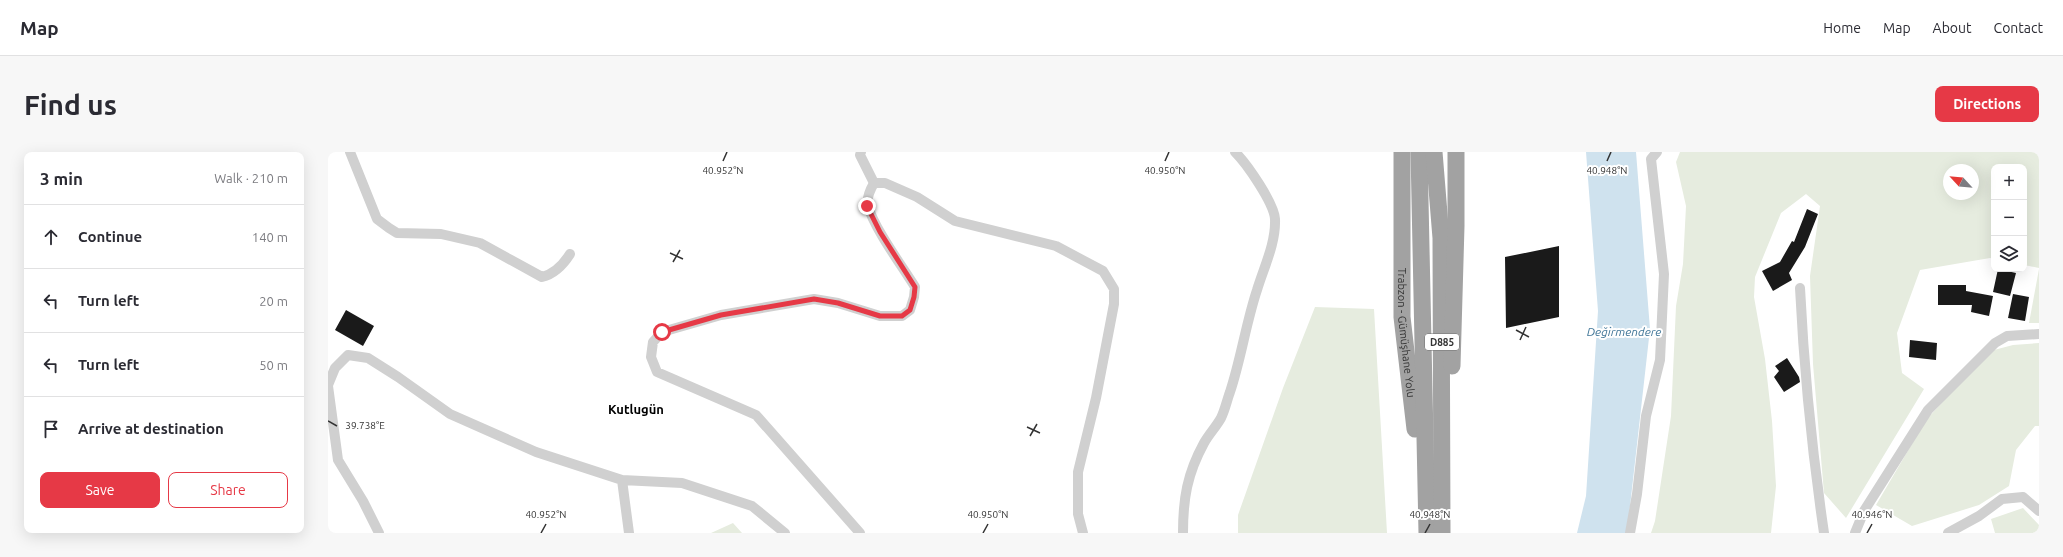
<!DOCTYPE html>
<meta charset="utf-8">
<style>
:root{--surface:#fff;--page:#f7f7f7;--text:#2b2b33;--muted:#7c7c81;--line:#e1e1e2;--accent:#e63946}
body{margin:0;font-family:Ubuntu,sans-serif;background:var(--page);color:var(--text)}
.controls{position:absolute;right:12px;top:12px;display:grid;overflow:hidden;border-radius:8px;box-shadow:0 4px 16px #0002}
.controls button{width:36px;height:36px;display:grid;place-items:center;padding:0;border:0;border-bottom:1px solid var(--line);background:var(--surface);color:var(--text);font:20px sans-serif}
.compass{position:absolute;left:1615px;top:12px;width:36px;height:36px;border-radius:50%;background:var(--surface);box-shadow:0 4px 16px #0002;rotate:296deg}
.stop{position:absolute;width:12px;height:12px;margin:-9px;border:3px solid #e63946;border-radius:50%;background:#fff}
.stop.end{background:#e63946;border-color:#fff;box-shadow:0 1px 4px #0008}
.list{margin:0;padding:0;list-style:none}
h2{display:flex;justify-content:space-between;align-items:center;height:52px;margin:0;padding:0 16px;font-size:17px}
h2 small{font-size:13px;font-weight:400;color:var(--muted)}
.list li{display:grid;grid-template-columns:26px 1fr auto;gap:12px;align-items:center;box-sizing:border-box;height:64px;padding:0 16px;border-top:1px solid var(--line)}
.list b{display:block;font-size:15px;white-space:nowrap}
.list em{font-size:13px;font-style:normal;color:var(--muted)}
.actions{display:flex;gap:8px;padding:12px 16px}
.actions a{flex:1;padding:9px 0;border:1px solid var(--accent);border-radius:8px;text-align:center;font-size:14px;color:var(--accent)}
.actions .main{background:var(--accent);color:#fff}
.icon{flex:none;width:22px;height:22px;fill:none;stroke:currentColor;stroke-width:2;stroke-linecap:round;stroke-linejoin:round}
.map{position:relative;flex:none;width:1711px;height:381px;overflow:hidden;border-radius:8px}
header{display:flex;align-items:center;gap:24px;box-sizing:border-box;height:56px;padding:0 20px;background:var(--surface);border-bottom:1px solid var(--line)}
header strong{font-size:19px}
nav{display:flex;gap:22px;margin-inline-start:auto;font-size:14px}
.intro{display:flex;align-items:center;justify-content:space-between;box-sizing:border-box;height:96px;padding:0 24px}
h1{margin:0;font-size:28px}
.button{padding:10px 18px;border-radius:8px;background:var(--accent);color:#fff;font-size:14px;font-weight:700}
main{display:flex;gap:24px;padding:0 24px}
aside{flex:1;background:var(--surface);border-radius:8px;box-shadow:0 4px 16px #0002}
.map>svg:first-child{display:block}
.green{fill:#e6ecdf;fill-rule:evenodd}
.water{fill:#cfe2ee}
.building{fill:#1a1a1a}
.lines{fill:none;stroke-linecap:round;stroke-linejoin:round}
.minor{stroke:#d0d0d0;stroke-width:10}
.trunk{stroke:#a2a2a2;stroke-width:17}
.route{stroke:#e63946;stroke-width:5}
.ticks{fill:none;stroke:#333;stroke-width:1.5}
.labels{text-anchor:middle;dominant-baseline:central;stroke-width:4;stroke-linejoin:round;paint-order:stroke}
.shield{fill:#fff;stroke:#707070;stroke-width:1}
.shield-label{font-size:10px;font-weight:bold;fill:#333}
.street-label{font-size:11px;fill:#333;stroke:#fff}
.water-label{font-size:12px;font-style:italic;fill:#3f7597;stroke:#fff}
.quarter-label{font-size:13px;font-weight:bold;fill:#000;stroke:#fff}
.ticks-label{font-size:10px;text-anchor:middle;fill:#333;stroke:#fff;stroke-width:4;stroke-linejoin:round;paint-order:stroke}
</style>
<header>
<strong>Map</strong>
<nav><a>Home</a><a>Map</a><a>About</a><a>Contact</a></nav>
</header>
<div class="intro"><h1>Find us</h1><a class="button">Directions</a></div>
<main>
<aside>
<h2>3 min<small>Walk · 210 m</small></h2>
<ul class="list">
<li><svg class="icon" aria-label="ahead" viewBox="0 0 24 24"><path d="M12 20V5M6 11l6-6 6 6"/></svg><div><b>Continue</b></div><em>140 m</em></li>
<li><svg class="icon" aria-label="left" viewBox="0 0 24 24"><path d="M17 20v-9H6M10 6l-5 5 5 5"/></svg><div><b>Turn left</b></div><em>20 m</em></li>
<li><svg class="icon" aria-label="left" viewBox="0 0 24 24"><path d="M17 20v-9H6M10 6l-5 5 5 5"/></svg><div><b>Turn left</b></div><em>50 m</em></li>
<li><svg class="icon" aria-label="arrive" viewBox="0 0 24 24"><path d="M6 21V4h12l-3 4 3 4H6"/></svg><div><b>Arrive at destination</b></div></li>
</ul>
<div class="actions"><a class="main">Save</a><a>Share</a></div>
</aside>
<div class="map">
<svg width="1711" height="381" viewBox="0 0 1711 381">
<rect width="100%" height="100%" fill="#fff"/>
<path class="green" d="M1352,0H1711V116L1696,113V15H1666V107L1662,106L1592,118L1569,181L1574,221L1596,237L1518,366L1496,341L1485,212L1482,124L1492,54L1478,42L1453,61L1427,125L1426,145L1437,207L1444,269L1448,334L1443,381H1323L1327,369L1343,264L1348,154L1355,112L1358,54L1348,10ZM1621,18H1645V42H1621Z
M1711,117V171H1701Z
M987,155L1046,157L1059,381H910V363L955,236Z
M1711,191V274H1707L1688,298L1681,334L1651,353L1584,374L1548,353L1598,268L1644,218L1666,198L1685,193Z
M1695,356L1711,373V381H1667L1663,367Z
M405,371L414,381H383Z"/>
<path class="water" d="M1258,0H1308L1322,177L1299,381H1249L1258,344L1270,159Z"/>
<path class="building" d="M1479,57L1490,62L1477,95L1461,121L1464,128L1445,139L1434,119L1452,110L1464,89L1466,90Z
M1231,94V165L1178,176L1177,105Z
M1670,117L1688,121L1682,144L1665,140Z
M1610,133H1638V139L1665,144L1661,164L1643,160L1644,153H1610Z
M1685,142L1701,145L1697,169L1680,166Z
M18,158L46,174L35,194L7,178Z
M1582,188L1609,191L1608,208L1581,205Z
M1459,206L1471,225L1472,230L1456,240L1446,225L1451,219L1447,214Z"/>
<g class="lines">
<path class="minor" d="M22,0L49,67L61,76L69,81L113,82L152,91L214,125C226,122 235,113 242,102
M533,0L532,3L546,31
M1472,136C1476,218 1484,299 1496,381
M0,233L7,216L20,203L40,206L70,225L122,262L208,300L294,328L354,331L424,354L457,381
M0,234L10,308L35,349L51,381
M294,328L301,381
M532,381L428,263L329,220L323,205L325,190L334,180L393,163L486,147L510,151L552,164H574L582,158L586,145L587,135C574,114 546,76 540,54C538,46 542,38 546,31H557L589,45L627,69L728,94L775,119L786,137V152L768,246L750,320V362L755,381
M855,381C855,347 859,322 876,291C881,282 888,275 893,266C897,258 899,248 902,240C913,207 918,171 929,138C936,115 948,91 947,67C946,51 919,12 907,0
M1302,381L1309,342L1318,264L1332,208L1336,122L1323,7L1329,0
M1527,381L1536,359L1600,258L1667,191L1679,184L1711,182
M1620,381L1651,364L1674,347L1695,345L1711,359"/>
<g class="trunk">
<path id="s1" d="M1074,0V165L1087,277"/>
<path d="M1091,0L1099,381"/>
<path d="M1106,0L1113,86L1114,381"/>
<path d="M1124,214L1128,74V0"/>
</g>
</g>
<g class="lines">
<path class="route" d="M334,180L393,163L486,147L510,151L552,164H574L582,158L586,145L587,135L552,80L539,54"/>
</g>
<path class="ticks" d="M395,9L399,0M837,9L841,0M1279,9L1283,0M342,101L355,107M345,110L352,98M1188,178L1201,185M1192,188L1198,175M0,269L9,274M699,275L712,281M702,284L709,272M213,381L218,372M655,381L660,372M1097,381L1102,372M1539,381L1544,372"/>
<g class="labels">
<rect class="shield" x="1097" y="182" width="34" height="16" rx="3"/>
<g class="shield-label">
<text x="1114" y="190">D885</text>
</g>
<g class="street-label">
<text stroke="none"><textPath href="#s1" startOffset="181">Trabzon - Gümüşhane Yolu</textPath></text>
</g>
<g class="water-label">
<text x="1296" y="179">Değirmendere</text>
</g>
<g class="quarter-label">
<text x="308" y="257">Kutlugün</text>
</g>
</g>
<g class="ticks-label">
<text x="395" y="22">40.952°N</text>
<text x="837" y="22">40.950°N</text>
<text x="1279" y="22">40.948°N</text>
<text x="37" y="277">39.738°E</text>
<text x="218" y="366">40.952°N</text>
<text x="660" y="366">40.950°N</text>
<text x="1102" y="366">40.948°N</text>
<text x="1544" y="366">40.946°N</text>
</g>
</svg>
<div class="controls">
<button>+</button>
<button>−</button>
<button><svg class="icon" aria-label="layers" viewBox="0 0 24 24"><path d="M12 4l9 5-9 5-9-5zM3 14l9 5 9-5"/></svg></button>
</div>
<svg class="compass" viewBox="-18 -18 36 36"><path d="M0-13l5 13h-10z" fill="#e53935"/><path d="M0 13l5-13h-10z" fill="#7c7c81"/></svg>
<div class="stop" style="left:334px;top:180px"></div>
<div class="stop end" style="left:539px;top:54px"></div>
</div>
</main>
